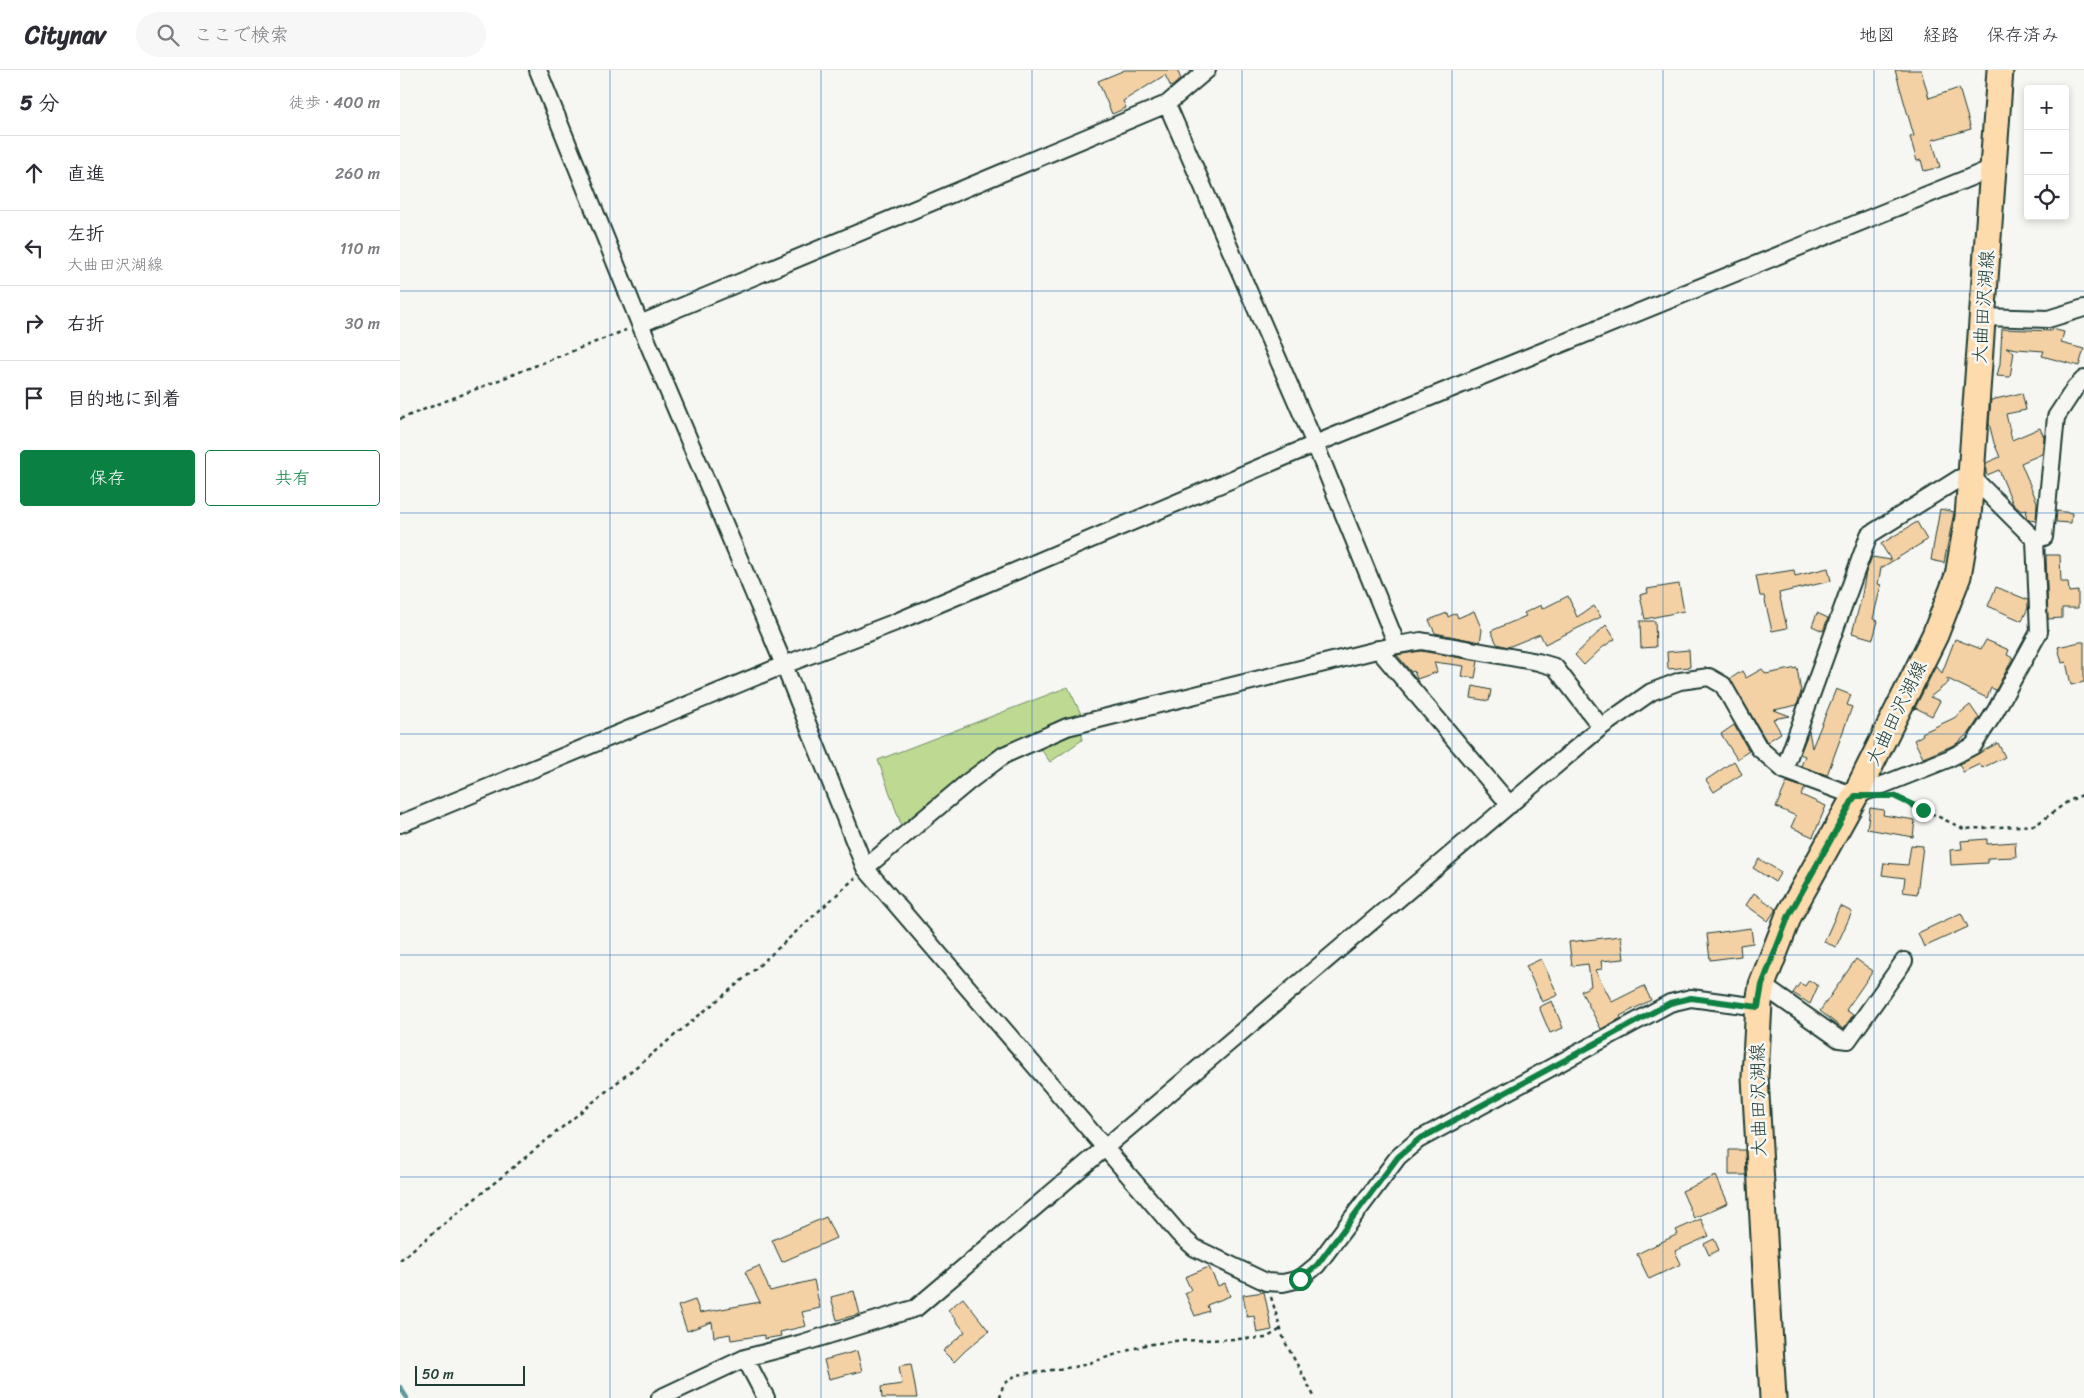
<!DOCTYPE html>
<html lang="ja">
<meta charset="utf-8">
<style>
:root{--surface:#fff;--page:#f7f7f7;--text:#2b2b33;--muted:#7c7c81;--line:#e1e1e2;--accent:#0b8043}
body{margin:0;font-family:Sriracha,"Klee One",sans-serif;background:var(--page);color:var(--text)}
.controls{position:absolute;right:15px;top:15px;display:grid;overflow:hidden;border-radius:5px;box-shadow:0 2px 8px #0003}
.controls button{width:45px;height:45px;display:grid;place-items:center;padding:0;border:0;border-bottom:1px solid var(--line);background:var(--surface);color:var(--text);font:25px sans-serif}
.scale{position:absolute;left:15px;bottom:12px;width:110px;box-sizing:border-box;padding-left:5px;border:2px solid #1f3d34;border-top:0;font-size:14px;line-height:18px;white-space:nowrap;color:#1f3d34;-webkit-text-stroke:4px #f6f6f2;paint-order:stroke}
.stop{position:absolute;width:15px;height:15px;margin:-11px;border:4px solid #0b8043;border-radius:50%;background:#fff}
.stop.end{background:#0b8043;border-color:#fff;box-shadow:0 1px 5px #0008}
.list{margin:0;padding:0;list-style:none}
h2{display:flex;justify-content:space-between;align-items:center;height:65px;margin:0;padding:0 20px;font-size:21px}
h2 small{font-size:16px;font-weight:400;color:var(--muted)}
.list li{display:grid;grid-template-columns:32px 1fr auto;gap:15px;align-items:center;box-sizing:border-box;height:75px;padding:0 20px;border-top:1px solid var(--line)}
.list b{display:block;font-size:19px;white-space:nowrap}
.list p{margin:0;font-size:16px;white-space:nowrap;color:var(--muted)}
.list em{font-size:16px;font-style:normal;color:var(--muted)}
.actions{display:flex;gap:10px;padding:15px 20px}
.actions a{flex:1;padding:11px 0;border:1px solid var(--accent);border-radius:5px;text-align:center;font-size:18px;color:var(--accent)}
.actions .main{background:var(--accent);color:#fff}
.icon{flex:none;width:28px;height:28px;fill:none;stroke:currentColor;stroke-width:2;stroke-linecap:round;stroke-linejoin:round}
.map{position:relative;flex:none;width:1684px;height:1328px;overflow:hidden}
header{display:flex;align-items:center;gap:30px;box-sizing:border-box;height:70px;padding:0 25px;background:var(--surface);border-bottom:1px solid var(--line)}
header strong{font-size:24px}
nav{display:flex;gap:28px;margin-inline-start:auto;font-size:18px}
.search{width:350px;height:45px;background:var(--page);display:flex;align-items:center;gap:12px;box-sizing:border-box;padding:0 18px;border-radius:28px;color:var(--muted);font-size:19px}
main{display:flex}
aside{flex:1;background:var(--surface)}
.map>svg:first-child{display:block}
.green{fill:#beda92;stroke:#6e8c63}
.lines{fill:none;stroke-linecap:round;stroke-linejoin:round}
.stream{stroke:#5c989c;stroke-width:4.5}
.building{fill:#f4d1a5;stroke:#1f3d34}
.minor-casing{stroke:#1f3d34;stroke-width:20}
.primary-casing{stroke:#1f3d34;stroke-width:29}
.path{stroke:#1f3d34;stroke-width:2.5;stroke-dasharray:4 4;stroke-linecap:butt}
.minor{stroke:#f6f6f2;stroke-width:16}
.primary{stroke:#fedbac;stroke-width:25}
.route{stroke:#0b8043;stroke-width:6}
.grid{fill:none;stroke:#1f6fb2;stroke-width:1;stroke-opacity:0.55}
.labels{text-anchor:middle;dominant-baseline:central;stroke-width:5;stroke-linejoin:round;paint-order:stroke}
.street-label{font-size:19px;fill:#1f3d34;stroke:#f6f6f2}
</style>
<header>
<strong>Citynav</strong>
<div class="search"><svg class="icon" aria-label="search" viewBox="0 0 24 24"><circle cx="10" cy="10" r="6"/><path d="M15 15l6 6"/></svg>ここで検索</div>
<nav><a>地図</a><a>経路</a><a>保存済み</a></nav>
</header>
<main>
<aside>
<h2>5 分<small>徒歩 · 400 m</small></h2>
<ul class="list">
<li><svg class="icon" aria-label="ahead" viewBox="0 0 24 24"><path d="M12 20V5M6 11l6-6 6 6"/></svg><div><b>直進</b></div><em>260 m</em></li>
<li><svg class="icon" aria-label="left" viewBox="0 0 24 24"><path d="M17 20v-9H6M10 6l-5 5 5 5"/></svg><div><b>左折</b><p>大曲田沢湖線</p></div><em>110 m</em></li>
<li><svg class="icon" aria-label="right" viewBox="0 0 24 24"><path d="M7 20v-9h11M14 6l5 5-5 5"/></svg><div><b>右折</b></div><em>30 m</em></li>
<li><svg class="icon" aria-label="arrive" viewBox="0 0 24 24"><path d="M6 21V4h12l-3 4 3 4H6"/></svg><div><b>目的地に到着</b></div></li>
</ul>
<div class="actions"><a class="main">保存</a><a>共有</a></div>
</aside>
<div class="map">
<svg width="1684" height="1328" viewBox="0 0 1684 1328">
<rect width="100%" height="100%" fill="#f6f6f2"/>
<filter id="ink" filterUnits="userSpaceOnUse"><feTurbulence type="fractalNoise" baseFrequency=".02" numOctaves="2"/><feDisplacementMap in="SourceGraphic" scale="10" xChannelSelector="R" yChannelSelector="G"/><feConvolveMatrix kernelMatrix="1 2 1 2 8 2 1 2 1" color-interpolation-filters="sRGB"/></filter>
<g filter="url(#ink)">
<path class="green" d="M668,617L683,648L682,670L650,692L638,675L610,687L502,757L478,690Z"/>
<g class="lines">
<path class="stream" d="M0,1317L7,1328"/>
</g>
<path class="building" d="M725,0H777L781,9L771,17L765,5L723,31L726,38L712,44L698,11Z
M1495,0H1521L1529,28L1559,18L1571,59L1532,70L1540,97L1524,101L1521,90L1517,91L1510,67L1514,66Z
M1602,259L1651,261L1652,259L1664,262L1661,273L1684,279L1679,296L1642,286L1644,281L1617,279L1606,277L1614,282L1610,307L1597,306L1600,294Z
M1622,323L1626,340L1606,344L1612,370L1640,358L1644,367L1642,384L1621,393L1637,432L1636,451L1629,450L1626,447L1627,439L1621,441L1613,434L1599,400L1587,405L1586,402V393L1600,387L1594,373L1589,353L1591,330Z
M1540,439L1554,442L1544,493L1531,490Z
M1657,441L1672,443L1671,453L1656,452Z
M1517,452L1527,470L1481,498L1478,514L1481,515L1473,549L1478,551L1473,569L1452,563L1461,530L1466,502L1472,487L1491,490L1481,474Z
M1646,485H1660L1661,512H1668L1669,522L1678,521V538H1662V548L1648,549Z
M1428,498L1431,511L1379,523L1387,558L1372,561L1364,526H1360L1356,506L1394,500L1395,506Z
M1279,514L1284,541L1245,549L1240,525L1248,523L1247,519Z
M1596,517L1628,530V538L1622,551L1588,536Z
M1168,526L1177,547L1194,536L1201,547L1145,574L1140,564L1108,577L1097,574L1091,561L1126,546L1124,543L1141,535L1142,539Z
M1074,541L1082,560L1080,572L1035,563L1029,550L1047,543L1048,547L1056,543L1058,548Z
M1417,543L1428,548L1423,561L1412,556Z
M1240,551H1255L1256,577L1241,578Z
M1206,555L1215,569L1203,577L1184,595L1175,585Z
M1555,569L1581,579L1586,570L1609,580L1607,585L1613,588L1596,620L1591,618L1587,628L1546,608L1549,612L1530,627L1540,631L1532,646L1516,638L1514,640L1536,596L1542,603Z
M1680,572H1684V612L1671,615L1666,592L1662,593L1658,577Z
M1289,580L1290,597L1268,599L1267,582Z
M1021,581L1078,591L1075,608L1062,606L1064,596L1034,592L1037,602L1017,609L1014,601L1011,602L997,585Z
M1397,598L1401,622L1397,635L1374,640L1390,646L1373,649L1381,663L1367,672L1330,609L1342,601L1346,608L1362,599L1366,604Z
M1073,616L1091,620L1089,631L1071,628Z
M1436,619L1451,625L1447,635L1452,637L1427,705L1401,696L1405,686L1400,684L1409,661L1412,678Z
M1570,635L1579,648L1570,662L1556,674L1523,688L1514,670L1523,665L1522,663L1554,648Z
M1334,655L1349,681L1337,689L1321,664Z
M1598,673L1605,687L1582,698L1580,694L1563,702L1559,694Z
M1334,691L1342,704L1314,722L1306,710Z
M1387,712L1405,718L1401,725L1426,736L1413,767L1391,757L1396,746L1376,737Z
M1470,738L1484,740L1483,745L1515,750L1513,767L1467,759Z
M1587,769V774L1615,772L1616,787L1588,788V793L1551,795L1550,780L1562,779L1561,771Z
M1511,775L1523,776L1517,824L1503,822L1505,808L1482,805L1484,793L1508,795Z
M1359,789L1381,802L1375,812L1353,798Z
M1354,823L1376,839L1368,851L1346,835Z
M1440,836L1452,842L1436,877L1424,872Z
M1561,843L1568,857L1524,877L1518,863Z
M1351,858L1353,873L1340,875L1341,886L1310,890L1307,864Z
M1221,866L1224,889L1201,891L1202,899L1195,900L1212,932L1244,916L1251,930L1220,946L1221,948L1201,959L1181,921L1191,916L1188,894L1172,896L1169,872Z
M1141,889L1158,925L1142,932L1126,896Z
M1456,889L1473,901L1446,940L1453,945L1443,959L1420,941Z
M1409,910L1418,916L1410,934L1393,923L1400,913L1405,916Z
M1152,931L1163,958L1150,963L1139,937Z
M1329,1080H1345L1346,1105H1329Z
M1316,1106L1328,1133L1294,1148L1282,1121Z
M426,1147L436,1168L382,1192L372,1170Z
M1301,1149L1309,1166L1275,1181L1281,1194L1249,1209L1237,1184L1278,1164L1276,1160Z
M1314,1169L1319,1180L1309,1185L1304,1174Z
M359,1196L370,1221L414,1210L420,1238L402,1242L406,1256L380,1262L381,1266L364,1269V1265L331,1270L330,1264L314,1267L312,1252L287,1261L278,1236L295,1230L300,1243L360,1232L345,1202Z
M809,1197L818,1216L825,1213L830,1226L807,1235L809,1241L795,1246L785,1223L791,1220L785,1207Z
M454,1221L460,1244L437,1250L431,1227Z
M864,1222L872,1260L857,1263L854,1246L847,1247L843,1225Z
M563,1228L589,1261L566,1280L554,1292L543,1281L565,1262L548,1240Z
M457,1281L462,1301L429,1309L424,1290Z
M511,1294L517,1328H482L481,1317L502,1314L499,1296Z"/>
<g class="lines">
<defs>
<path id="minor" d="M138,0L240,254L384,595L465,798L779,1164L795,1178L866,1212L883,1213L900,1209L917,1195L998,1087L1018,1070L1270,933L1291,928L1359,937
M767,34L915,374L997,575
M1581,247L1648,249L1684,238
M240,254L767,34L807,0
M978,579L1110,735
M1384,700L1469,465L1560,408L1571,406L1635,470
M0,754L384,595L496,552L915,374L1593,98
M465,798L568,712L604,685L667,657L997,575L1021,571L1138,592L1155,597L1201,657
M1362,915L1439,969L1448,970L1504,891
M345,1288L366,1328
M260,1328L345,1288L399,1274L516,1238L1201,657L1251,622L1280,611L1309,607L1323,615L1359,678L1384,700L1455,726L1548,689L1573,676L1595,642L1639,562L1635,470L1644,467L1656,347L1675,318L1684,309"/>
<path id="primary" d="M1373,1328L1355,1007L1359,933L1362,915L1389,845L1455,726L1535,565L1558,506L1568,447L1600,0"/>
</defs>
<use href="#minor" class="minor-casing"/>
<use href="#primary" class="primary-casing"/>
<path class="path" d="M0,349L226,260
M1495,726L1564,759L1636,755L1667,732L1684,724
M0,1190L352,902L455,808
M871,1227L884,1270L915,1328
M600,1328L603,1315L616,1305L680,1296L745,1275L773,1271L866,1268L881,1259"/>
<use href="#minor" class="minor"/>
<use href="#primary" class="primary"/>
</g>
</g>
<g class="lines" filter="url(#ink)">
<path class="route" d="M900,1209L917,1195L998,1087L1018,1070L1270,933L1291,928L1358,937L1362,915L1389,845L1455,726H1494L1523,740"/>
</g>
<path class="grid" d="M210,0V1328M421,0V1328M632,0V1328M842,0V1328M1052,0V1328M1263,0V1328M1474,0V1328M0,221H1684M0,443H1684M0,664H1684M0,885H1684M0,1107H1684"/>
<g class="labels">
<g class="street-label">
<text transform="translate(1583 237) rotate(-86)">大曲田沢湖線</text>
<text transform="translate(1496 643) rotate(-64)">大曲田沢湖線</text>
<text transform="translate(1358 1030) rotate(-91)">大曲田沢湖線</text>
</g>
</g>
</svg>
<div class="controls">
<button>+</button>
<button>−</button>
<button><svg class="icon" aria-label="locate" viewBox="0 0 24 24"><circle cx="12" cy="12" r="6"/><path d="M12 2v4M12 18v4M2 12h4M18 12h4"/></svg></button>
</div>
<div class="scale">50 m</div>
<div class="stop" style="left:900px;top:1209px"></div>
<div class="stop end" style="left:1523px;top:740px"></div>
</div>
</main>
